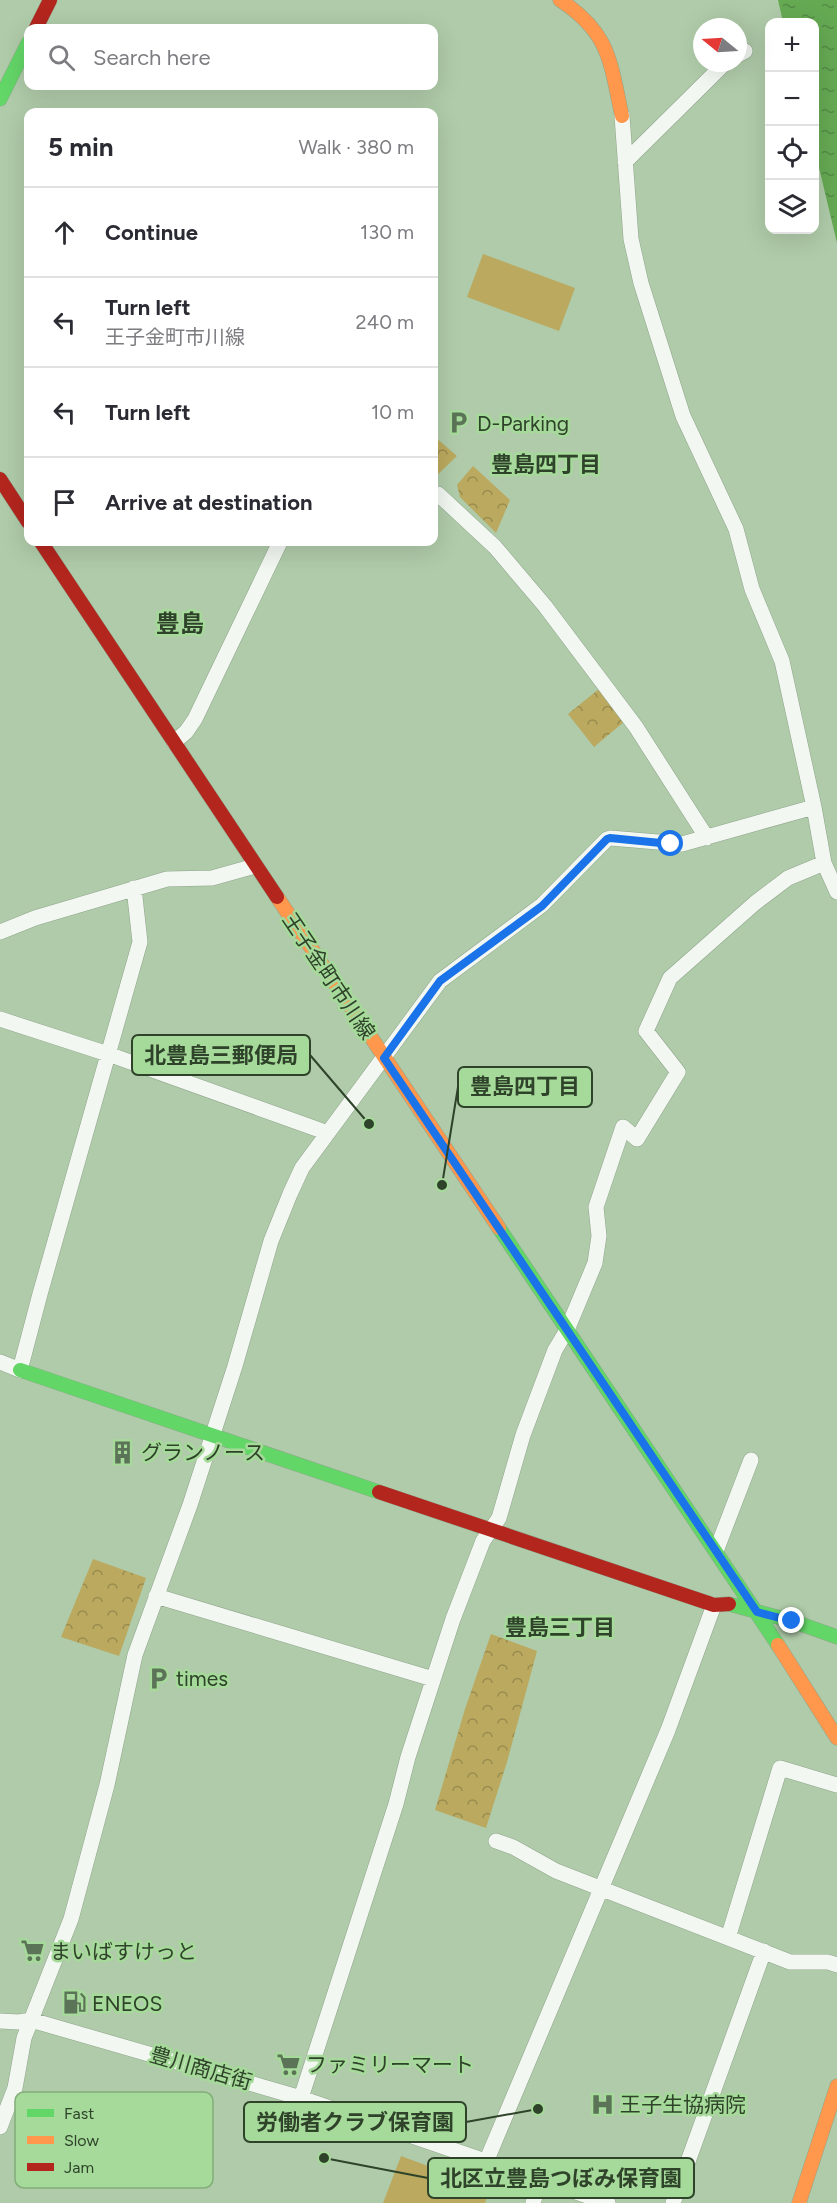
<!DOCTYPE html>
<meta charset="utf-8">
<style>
:root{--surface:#fff;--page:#f7f7f7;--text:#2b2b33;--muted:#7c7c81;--line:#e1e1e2}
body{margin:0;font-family:Figtree,"Noto Sans JP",sans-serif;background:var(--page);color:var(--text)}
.controls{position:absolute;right:18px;top:18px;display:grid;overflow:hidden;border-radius:12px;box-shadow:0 6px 24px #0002}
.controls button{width:54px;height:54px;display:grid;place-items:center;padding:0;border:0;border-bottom:2px solid var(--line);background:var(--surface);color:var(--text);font:30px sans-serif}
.compass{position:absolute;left:693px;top:18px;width:54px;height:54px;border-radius:50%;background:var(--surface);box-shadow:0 6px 24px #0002;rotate:288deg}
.stop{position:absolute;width:18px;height:18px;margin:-14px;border:4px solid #1a73e8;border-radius:50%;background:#fff}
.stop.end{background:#1a73e8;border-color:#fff;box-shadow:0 2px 6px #0008}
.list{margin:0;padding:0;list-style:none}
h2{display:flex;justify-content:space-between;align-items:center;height:78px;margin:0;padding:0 24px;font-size:26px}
h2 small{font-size:20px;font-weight:400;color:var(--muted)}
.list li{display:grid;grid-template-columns:39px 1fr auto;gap:18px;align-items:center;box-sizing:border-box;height:90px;padding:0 24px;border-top:2px solid var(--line)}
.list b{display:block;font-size:22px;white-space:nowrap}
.list p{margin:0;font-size:20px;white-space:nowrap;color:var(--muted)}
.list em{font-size:20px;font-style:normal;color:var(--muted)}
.icon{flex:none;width:33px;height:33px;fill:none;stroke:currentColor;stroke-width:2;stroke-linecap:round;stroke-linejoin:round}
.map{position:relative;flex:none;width:837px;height:2203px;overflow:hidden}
.search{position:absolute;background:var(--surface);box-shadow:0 6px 24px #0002;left:24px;top:24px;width:414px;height:66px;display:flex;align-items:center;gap:15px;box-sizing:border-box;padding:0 21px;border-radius:12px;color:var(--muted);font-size:22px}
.panel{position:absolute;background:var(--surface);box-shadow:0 6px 24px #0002;left:24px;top:108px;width:414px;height:438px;border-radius:12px}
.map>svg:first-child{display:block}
.green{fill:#baa95e}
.forest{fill:url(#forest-crowns)}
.water{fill:url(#water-ripples)}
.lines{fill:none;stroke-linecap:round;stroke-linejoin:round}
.street-casing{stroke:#8fa58b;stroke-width:16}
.fast-casing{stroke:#8fa58b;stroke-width:15}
.slow-casing{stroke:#8fa58b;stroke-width:15}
.jam-casing{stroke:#8fa58b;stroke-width:15}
.street{stroke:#f3f7f2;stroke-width:15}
.fast{stroke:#63d668;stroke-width:14}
.slow{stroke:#ff974d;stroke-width:14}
.jam{stroke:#b3261e;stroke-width:14}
.route{stroke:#1a73e8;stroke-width:8}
.labels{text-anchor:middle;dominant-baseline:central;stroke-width:5;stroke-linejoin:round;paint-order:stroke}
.poi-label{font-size:21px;fill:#2e4329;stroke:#a6da9a;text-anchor:start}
.street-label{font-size:21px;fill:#2e4329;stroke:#a6da9a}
.neighbourhood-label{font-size:22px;font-weight:bold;fill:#2e4329;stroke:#a6da9a}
.quarter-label{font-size:24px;font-weight:bold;fill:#2e4329;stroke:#a6da9a}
.key{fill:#a6da9a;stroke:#82ad78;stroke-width:1.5}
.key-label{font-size:16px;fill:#2e4329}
.leader{fill:none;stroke:#2e4329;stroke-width:2}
.callout-dot{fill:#2e4329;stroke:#a6da9a;stroke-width:2}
.callout{fill:#a6da9a;stroke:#2e4329;stroke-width:2}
.callout-label{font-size:22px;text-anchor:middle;font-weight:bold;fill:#2e4329}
</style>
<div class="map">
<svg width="837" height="2203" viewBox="0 0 837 2203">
<defs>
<pattern id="forest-crowns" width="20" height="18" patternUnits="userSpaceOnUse" patternTransform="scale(1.5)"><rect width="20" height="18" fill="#baa95e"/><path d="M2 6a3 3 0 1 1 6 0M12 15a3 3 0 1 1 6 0" fill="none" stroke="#988b4e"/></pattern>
<pattern id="water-ripples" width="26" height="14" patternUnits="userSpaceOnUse" patternTransform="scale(1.5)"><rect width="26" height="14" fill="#65a953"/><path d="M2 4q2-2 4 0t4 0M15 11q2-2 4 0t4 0" fill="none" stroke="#548b45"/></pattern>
</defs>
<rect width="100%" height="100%" fill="#afcba9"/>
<path class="green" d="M483,254L575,288L559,331L467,297Z
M401,2156L490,2189L485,2203H383Z"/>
<path class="forest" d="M434,436L457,456L434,478Z
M473,466L510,500L496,533L460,497L457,485Z
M599,689L625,721L594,747L568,714Z
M93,1559L146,1578L119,1656L61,1637Z
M491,1634L537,1651L507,1762L486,1828L435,1810L465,1709Z"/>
<path class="water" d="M778,0H837V243L815,151L814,22H783Z"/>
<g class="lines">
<defs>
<path id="street" d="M738,55L745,51
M622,116L631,239L641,283L683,416L736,529L752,589L782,661L814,807L824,863L837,892
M625,162L725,63
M438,494L495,547L545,606L636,727L707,838
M174,742L186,732L195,719L280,542
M0,932L35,918L167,879L212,878L255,866
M0,1019L108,1054L328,1133
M0,1362L20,1370L40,1294L140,942L134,888
M716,1551L751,1460
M156,1596L433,1679
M496,1841L513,1847L556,1871L790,1962H828L837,1965
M728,1938L780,1768L837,1785
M0,2021L19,2022L31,2020L301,2098L608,2203
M301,2098L396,1804L408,1757L453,1619L483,1541L499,1518L523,1435L555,1350L567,1330L595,1263L599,1236L596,1207L623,1127L637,1139L678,1072L646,1031L670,978L755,903L788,878L824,863
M0,2127L15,2088L24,2038L71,1919L107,1785L135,1655L190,1505L235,1366L271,1241L290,1194L302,1168L440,981L542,905L607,839L610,838L682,844L814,807
M486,2162L668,1730L714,1605
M533,2203L540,2181
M673,2203L764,1951"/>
<path id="fast" d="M0,99L28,43
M499,1228L778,1645
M20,1370L379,1492
M729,1604L792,1621L837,1637"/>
<path id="slow" d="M560,0C610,33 610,61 622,116
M277,897L499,1228
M778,1645L837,1738
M799,2203L837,2086"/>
<path id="jam" d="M36,28L50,0
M0,479L28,522
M41,542L277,897
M379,1492L714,1605L729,1604"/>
</defs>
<use href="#street" class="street-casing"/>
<use href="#fast" class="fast-casing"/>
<use href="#slow" class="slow-casing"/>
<use href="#jam" class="jam-casing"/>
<use href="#street" class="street"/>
<use href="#fast" class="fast"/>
<use href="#slow" class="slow"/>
<use href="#jam" class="jam"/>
</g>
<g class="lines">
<path class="route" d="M671,844L610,838L607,839L542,906L440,981L384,1058L757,1612L792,1621"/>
</g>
<defs>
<symbol id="parking-bare" viewBox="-9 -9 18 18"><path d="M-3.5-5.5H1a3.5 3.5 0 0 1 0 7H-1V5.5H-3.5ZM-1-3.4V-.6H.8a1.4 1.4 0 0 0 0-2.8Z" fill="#5b7356" stroke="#a6da9a" stroke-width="2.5" paint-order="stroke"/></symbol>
<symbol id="building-bare" viewBox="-9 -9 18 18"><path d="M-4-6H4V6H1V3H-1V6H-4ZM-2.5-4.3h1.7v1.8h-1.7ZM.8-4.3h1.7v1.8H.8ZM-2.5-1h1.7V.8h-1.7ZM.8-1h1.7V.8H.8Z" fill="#5b7356" stroke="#a6da9a" stroke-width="2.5" paint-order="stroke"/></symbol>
<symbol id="supermarket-bare" viewBox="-9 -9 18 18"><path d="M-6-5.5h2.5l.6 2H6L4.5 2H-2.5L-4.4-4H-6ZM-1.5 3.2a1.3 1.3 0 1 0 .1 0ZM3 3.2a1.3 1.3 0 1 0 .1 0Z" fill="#5b7356" stroke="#a6da9a" stroke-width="2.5" paint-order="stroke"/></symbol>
<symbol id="fuel-bare" viewBox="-9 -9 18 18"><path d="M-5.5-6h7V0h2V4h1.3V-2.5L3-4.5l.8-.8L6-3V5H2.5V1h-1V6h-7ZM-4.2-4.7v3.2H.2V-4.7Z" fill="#5b7356" stroke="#a6da9a" stroke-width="2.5" paint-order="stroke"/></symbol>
<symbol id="hospital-bare" viewBox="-9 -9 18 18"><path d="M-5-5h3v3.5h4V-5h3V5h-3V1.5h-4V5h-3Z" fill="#5b7356" stroke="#a6da9a" stroke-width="2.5" paint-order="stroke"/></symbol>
</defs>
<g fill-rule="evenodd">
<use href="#parking-bare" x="442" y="406" width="33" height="33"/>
<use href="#building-bare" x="106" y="1436" width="33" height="33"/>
<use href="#parking-bare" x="142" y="1662" width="33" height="33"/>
<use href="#supermarket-bare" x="16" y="1934" width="33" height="33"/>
<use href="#fuel-bare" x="58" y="1986" width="33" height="33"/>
<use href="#supermarket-bare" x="272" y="2048" width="33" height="33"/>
<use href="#hospital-bare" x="586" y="2088" width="33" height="33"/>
</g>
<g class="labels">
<g class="poi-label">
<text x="477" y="423">D-Parking</text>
<text x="141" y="1452">グランノース</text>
<text x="176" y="1678">times</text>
<text x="50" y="1951">まいばすけっと</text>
<text x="92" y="2003">ENEOS</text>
<text x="306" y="2064">ファミリーマート</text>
<text x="620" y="2104">王子生協病院</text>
</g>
<g class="street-label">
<text transform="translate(329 976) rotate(56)">王子金町市川線</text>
<text transform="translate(201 2068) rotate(16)">豊川商店街</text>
</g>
<g class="neighbourhood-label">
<text x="546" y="464">豊島四丁目</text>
<text x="560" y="1627">豊島三丁目</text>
</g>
<g class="quarter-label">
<text x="180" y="623">豊島</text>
</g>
</g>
<rect x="15" y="2092" width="198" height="96" rx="9" class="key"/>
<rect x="27" y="2109" width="27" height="8" fill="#63d668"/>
<rect x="27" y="2136" width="27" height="8" fill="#ff974d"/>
<rect x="27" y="2163" width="27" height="8" fill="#b3261e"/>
<g class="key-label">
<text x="64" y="2119">Fast</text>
<text x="64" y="2146">Slow</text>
<text x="64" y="2173">Jam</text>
</g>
<path class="leader" d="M369 1124L310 1055M442 1185L458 1087M538 2109L466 2122M324 2158L428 2178"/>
<g class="callout-dot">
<circle cx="369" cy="1124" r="6"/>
<circle cx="442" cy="1185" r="6"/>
<circle cx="538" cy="2109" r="6"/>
<circle cx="324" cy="2158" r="6"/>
</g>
<g class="callout">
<rect x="132" y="1035" width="178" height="40" rx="6"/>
<rect x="458" y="1067" width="134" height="40" rx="6"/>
<rect x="244" y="2102" width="222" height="40" rx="6"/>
<rect x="428" y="2158" width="266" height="40" rx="6"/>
</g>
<g class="callout-label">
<text x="221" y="1063">北豊島三郵便局</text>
<text x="525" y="1094">豊島四丁目</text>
<text x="355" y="2130">労働者クラブ保育園</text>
<text x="561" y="2186">北区立豊島つぼみ保育園</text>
</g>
</svg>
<div class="controls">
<button>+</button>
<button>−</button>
<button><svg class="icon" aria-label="locate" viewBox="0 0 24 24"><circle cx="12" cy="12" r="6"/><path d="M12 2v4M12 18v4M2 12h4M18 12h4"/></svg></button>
<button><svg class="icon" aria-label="layers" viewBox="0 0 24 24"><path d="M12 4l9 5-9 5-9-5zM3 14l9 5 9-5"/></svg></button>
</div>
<svg class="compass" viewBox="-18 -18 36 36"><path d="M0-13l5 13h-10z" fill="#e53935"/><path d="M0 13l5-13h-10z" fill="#7c7c81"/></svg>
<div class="stop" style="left:671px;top:844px"></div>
<div class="stop end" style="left:792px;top:1621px"></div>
<div class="search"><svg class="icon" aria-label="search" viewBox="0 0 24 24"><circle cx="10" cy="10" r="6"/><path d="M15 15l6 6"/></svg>Search here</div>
<section class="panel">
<h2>5 min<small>Walk · 380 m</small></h2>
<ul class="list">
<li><svg class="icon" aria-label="ahead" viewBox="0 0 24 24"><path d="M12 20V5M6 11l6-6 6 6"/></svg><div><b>Continue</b></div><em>130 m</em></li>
<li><svg class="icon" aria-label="left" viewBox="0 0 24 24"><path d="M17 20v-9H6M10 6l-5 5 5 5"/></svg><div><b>Turn left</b><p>王子金町市川線</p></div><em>240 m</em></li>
<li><svg class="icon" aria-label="left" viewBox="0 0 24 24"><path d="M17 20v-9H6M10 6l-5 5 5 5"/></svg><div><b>Turn left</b></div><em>10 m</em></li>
<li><svg class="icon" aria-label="arrive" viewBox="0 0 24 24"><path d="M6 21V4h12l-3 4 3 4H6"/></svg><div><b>Arrive at destination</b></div></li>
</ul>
</section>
</div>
